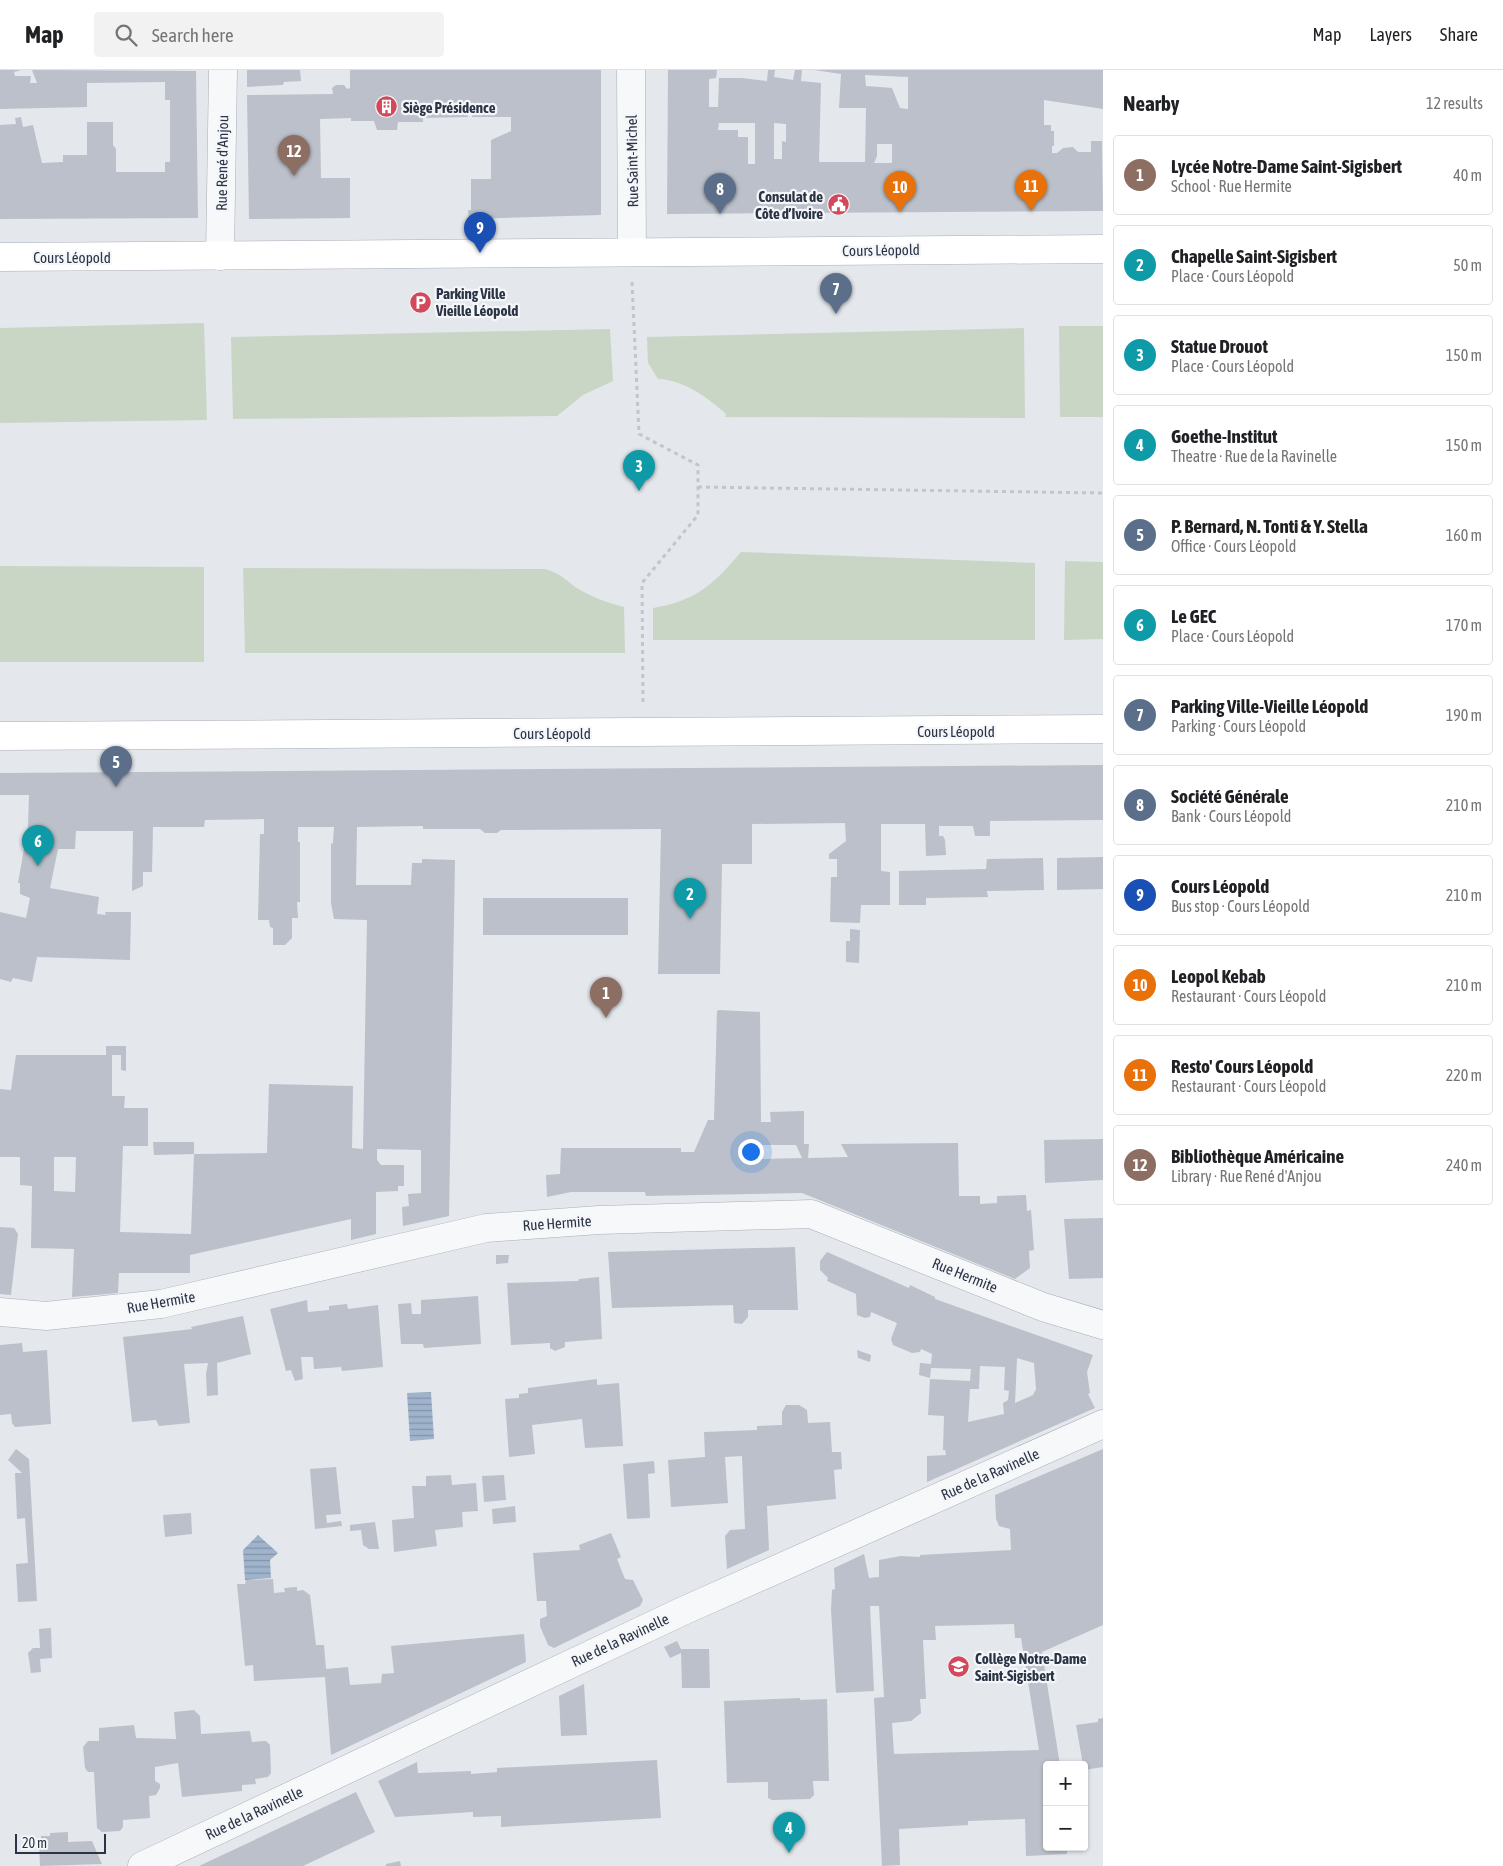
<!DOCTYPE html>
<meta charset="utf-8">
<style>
:root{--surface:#fff;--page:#f2f2f2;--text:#202124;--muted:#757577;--line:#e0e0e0;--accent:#db2777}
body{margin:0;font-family:"Asap Condensed",sans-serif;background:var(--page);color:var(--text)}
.controls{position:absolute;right:15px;bottom:15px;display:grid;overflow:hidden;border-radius:5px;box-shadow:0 1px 4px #0004}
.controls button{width:45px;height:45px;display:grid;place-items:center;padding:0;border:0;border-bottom:1px solid var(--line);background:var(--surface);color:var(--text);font:25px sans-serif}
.scale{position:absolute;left:15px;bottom:12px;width:91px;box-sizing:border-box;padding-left:5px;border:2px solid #2b3445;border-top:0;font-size:14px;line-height:18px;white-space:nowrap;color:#2b3445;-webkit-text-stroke:4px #f4f6f9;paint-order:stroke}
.you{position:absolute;left:750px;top:1081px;width:18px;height:18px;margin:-12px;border:4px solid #fff;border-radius:50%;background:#1a73e8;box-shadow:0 0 0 8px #1a73e833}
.badge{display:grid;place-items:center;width:32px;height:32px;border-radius:50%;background:var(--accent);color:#fff;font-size:16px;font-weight:700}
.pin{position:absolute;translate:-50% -41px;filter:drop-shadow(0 1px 2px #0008)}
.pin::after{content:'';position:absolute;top:26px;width:18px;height:15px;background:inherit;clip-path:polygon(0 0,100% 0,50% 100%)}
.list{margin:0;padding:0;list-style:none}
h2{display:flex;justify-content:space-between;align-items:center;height:65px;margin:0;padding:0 20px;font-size:21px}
h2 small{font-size:16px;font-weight:400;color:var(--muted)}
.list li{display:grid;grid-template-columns:32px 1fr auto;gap:15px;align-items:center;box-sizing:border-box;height:80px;margin:0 10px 10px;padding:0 10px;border:1px solid var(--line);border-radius:5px}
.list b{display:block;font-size:19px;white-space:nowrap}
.list p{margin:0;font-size:16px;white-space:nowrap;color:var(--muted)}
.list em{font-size:16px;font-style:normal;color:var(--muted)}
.icon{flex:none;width:28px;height:28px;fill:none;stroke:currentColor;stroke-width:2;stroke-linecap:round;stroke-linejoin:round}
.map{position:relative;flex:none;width:1103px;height:1796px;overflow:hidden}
header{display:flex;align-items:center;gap:30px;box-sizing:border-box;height:70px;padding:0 25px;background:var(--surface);border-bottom:1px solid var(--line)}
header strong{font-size:24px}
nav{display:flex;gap:28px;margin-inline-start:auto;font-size:18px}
.search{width:350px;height:45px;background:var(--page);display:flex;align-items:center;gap:12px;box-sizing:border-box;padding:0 18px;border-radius:5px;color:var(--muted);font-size:19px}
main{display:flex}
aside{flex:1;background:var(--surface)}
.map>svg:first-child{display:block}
.grass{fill:#c9d6c5}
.water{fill:url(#water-rules)}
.building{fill:#bbc0ca;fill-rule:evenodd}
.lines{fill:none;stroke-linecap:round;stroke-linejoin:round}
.street-casing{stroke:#a9aeb7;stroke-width:29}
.secondary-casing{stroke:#a9aeb7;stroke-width:29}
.path{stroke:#c2c5cb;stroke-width:3;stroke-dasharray:4 4;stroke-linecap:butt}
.street{stroke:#f7f8fa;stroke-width:28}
.secondary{stroke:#fff;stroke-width:28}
.labels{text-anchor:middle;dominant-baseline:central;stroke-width:4.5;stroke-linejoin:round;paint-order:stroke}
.poi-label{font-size:15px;font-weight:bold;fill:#2b3445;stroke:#f4f6f9;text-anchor:start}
.street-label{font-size:15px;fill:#2b3445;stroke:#f4f6f9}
</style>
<header>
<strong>Map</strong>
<div class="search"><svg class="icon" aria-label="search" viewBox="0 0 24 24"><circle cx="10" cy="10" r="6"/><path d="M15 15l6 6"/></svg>Search here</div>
<nav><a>Map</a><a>Layers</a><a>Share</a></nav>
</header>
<main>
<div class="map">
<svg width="1103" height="1796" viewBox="0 0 1103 1796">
<defs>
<pattern id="water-rules" width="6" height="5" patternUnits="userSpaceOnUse" patternTransform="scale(1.25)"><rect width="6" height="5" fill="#9fb4cc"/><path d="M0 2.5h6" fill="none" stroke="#8293a7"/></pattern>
</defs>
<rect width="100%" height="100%" fill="#e4e7ec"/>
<path class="grass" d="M204,253L207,350L0,353V258Z
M1059,256H1103V347H1060Z
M1024,258L1025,348L725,347L726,344C707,327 684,310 658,309L648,293L647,267Z
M610,259L613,311L583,325L557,346L233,349L231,267Z
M741,482L1035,493V570H653V538C696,531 714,514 741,482Z
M1065,491L1103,492V569L1064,570Z
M0,496L204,497V592H0Z
M243,498L545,499C565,505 566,512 582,521C596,529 609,533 624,537L625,583H245Z"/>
<path class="water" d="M431,1322L434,1369L410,1371L407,1323Z
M258,1465L278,1483L270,1490L271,1508L245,1510L243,1480Z"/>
<path class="building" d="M0,0H21L14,2L15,6H31L30,13H37L32,0L196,1L198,148L0,149V55L16,54L15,48L21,47L23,57L33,55L42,93L63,92V85H87V52H113V75L116,79V102H165V92H170V30H165V12L87,13V37L0,39Z
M247,0H300L301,11L284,12L283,15L247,17Z
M350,0H601V145L469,149L468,140H471V109H491V70L511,61V47H472V39H468V47L423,48V52H398L397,60H377L374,51H351V48L320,49L321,108H350V148L249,149L247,25L333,24L332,18L336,15H344L347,19L350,18Z
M668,0H717L716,8L709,9V37H718L719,8H742L767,11L768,0H775L774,7L793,10L795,0H802L801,11L821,13L819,92H865L866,38H839L841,4L814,0H1103V39L1044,30V55H1051V61H1054V76H1052V83H1057L1063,78L1073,77L1078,82H1091V71H1102L1103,141L667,144ZM865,5L908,7V39L900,38L892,18L866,16ZM719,53H755V94H748V67H738V60H718ZM774,53L786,54V72L782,71V89H774ZM877,74H892V93H874L877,86Z
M1103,695V750L990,751V766H975L973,756H939V766H943L945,770L946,785L926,786L925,754H881V801L890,802V835H861L860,853L830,852L831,807H837V789H829V784L846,771L845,753L752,754V794H722L720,904H658L661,759L501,760L497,763H485L480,759H423V756L357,757L356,815H411L412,793H422V789L455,790L449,1146L403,1156L402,1137L409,1136L408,1124L421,1123V1080L377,1079V1090L381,1095H404V1116H398V1121L376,1122V1164L351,1170V1149L190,1185V1203H119L118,1223L72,1227L74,1179L31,1178L32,1116L20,1115V1087H0V1019L11,1020L16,985H106V976H126V1001L121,1000V985H112V1026H125L124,1038H148V1076H123L120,1162L191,1164L194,1084L267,1083L269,1014L353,1016L352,1078L363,1079L367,850L334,849L331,833V774L333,773L334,757H298V772H300V832H297L298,848H292V868L285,875H273V858L270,857L269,850H258L260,764H264V749L205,750L204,757H153L152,802H143V816L132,821L133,761H76L75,779H58L50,818L99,827L97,844L106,845L105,842H131L130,890L37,887L32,912L13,908L11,912L0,909V842L26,848L30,828L20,824V813H18L28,756L29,725H0V703ZM54,1087H76L75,1122L54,1121Z
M1103,787V819L1057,820V788Z
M1043,788L1044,820L987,821L988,827L926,828V835H899V801L986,799L987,789Z
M483,828H628V865H483Z
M850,859L860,860L859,893L846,892V871H850Z
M719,940L760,942L761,1052H771L770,1042L804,1041V1074H809L808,1088L848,1087L841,1074L958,1073L959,1126H980V1134L997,1133V1126L1026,1125L1027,1141L1031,1140L1034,1180L1029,1181L1030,1198L1015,1209L802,1123L646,1126L645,1122H571L547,1127L546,1105L560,1104L561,1078H681V1082H694L708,1050H714L717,941ZM762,1075H796L802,1088L762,1089Z
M1103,1069V1110L1045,1113L1044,1070Z
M153,1072H194V1084L154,1085Z
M1103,1148V1208L1069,1209L1064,1149Z
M0,1157L14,1158L18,1164L11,1225L0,1224Z
M795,1177L798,1240H748V1247L742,1254L734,1253L733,1235L612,1238L608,1182Z
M827,1182L909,1218L910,1215L935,1227V1229L1093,1285L1087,1302L1090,1323L1088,1324L1095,1338L927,1412V1386L946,1385L945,1380H943L944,1346L928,1345L930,1309L970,1311L971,1299L931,1298L930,1308L919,1305L920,1293L931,1294L932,1284L921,1279L920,1282L912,1283L893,1275L891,1269L897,1253L871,1242L870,1247L865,1248L857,1245L856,1224L827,1211L828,1208L820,1200V1191ZM1017,1288L1034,1293L1036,1319L1033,1325L1015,1333ZM980,1296L1005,1297L1004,1320L1009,1321L1008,1330L1003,1333L1004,1344L968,1352L970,1319H979Z
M496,1185H509L508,1193L496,1194Z
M599,1207L602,1269L565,1272V1277L555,1281L550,1278V1273L511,1275L507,1213L578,1211L579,1209Z
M478,1226L481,1274L424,1278L423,1274H401L398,1234L411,1233L412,1244H421V1230Z
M307,1230L308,1242L329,1240V1236L347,1234L348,1239L378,1235L383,1297L342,1301L341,1297L314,1299L313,1287H301L303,1309L295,1311L291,1300L286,1301L270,1239Z
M243,1246L251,1284L217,1293L218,1325L207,1326L206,1304L208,1293L184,1294L190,1353L159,1356L156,1350L132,1352L123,1267L192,1259L191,1257Z
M22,1273L23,1282L47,1280L51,1354L15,1357L12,1353L11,1344L0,1345V1275Z
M857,1280L871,1285L870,1292L858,1288Z
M597,1309V1315L619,1313L623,1376L585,1378L582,1349L532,1355L535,1384L509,1387L505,1329L519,1328V1324L528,1323V1318Z
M786,1335H799L807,1340L808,1353L830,1352L832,1382H841L842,1399L834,1400L836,1429L767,1436L769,1480L727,1499L725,1466L730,1460L745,1459L742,1386L725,1387L728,1433L671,1437L668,1390L705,1387L704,1362L757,1360V1356L782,1355V1342Z
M16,1379L29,1389L37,1531L18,1532L16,1494L28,1493L25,1448L17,1449L15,1403H22L8,1390Z
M1103,1379V1555L1042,1582L1060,1695H1047V1777H1067V1784L1026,1786L1025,1749L968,1751V1755L899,1759L900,1795L882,1796L874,1628L884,1627L879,1536H870L874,1621L836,1623L831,1540L832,1520L835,1519L834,1498L864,1484L869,1508L879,1507V1490L901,1486L920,1487V1485L1011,1480L1010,1459L999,1456L996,1449L995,1425ZM1014,1554L1015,1568H1021L1039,1680L894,1684L892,1653L911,1651L921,1643L920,1629H926L923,1570H936L935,1556Z
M654,1391L655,1403L648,1404L650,1448L627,1449L623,1394Z
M336,1397L341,1444L326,1445L327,1453L341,1451L342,1456L315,1459L310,1399Z
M451,1405L452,1415L476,1413L478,1441L462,1442L463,1457L435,1460L437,1476L394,1482L392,1450L414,1448L412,1416H426V1406Z
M504,1405L506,1430L484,1432L482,1406Z
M515,1436L516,1452L493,1454L492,1439Z
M191,1443L192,1464L165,1467L163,1445Z
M375,1452L379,1479H369L363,1475L361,1460L350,1461V1455Z
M611,1463L621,1487L617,1489L625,1509L633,1510L643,1530L640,1536L554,1578L548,1575L540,1556V1549L547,1546L546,1531H537L533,1483L580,1480L579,1475Z
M273,1509L274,1523L285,1522L284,1518L297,1517V1521L303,1520L310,1525L316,1575H324L326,1599L348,1597L350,1615L381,1613L382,1604L394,1603L391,1576L524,1564L526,1592L331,1685L325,1607L254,1611L253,1595L245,1596L237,1514H245L246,1510Z
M51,1558L52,1588L40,1589L41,1602L31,1603L28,1583L33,1578H40L39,1559Z
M677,1571L681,1579H709L710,1618H682L681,1583L670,1588L664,1577Z
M584,1614L587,1665L561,1666L559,1626Z
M800,1628V1630L827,1629L829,1711H813L814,1725L810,1729L772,1730L768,1728V1712L727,1713L724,1631Z
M194,1640L200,1646L201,1664L250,1661L252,1672L266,1671L270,1675L271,1703L268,1707L255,1709L256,1714L242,1715V1721L182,1727L178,1693L155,1697V1711L160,1714V1718L156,1725L149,1726L150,1748L123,1750V1757L120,1761L102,1762L97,1758L94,1702H88L85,1698L83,1677L88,1671H99V1658L134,1655L136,1668L176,1669L174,1642Z
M1103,1648V1697L1084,1700L1076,1655L1098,1652V1649Z
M657,1690L661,1748L501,1757V1746L473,1747V1742L395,1747L378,1711L417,1692L418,1703L471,1701V1704L497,1702V1698Z
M356,1722L375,1762L303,1796H199Z
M68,1762V1772L92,1771L102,1794L40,1796L39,1772H41V1766H50V1763Z
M400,1791L401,1796H386V1794Z"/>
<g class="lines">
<defs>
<path id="street" d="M631,0L632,182
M220,186L223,0
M0,1242L46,1246L161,1234L486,1158L599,1150L811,1144L1043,1237L1103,1255
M142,1796L683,1541L1103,1354"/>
<path id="secondary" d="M0,187L1103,179
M0,666L1103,659"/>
</defs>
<use href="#street" class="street-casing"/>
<use href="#secondary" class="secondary-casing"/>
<path class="path" d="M632,212L639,364L698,395V445L642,513L643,634
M698,417L1103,423"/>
<use href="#street" class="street"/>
<use href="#secondary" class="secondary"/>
</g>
<defs>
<symbol id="building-disc" viewBox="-11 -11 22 22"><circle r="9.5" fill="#d1495b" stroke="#f4f6f9"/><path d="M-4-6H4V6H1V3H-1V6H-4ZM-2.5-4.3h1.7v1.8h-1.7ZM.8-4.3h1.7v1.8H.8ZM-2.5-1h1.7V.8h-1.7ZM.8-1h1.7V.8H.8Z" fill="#fff"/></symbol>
<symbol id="civic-disc" viewBox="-11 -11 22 22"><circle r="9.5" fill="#d1495b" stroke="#f4f6f9"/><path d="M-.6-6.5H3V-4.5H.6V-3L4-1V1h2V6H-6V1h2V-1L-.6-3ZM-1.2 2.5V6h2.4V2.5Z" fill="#fff"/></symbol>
<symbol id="parking-disc" viewBox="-11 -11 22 22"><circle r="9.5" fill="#d1495b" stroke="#f4f6f9"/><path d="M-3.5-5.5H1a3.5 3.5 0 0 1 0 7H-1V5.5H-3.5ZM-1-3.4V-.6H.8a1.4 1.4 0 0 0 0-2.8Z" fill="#fff"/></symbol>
<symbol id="school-disc" viewBox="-11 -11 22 22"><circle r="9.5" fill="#d1495b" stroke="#f4f6f9"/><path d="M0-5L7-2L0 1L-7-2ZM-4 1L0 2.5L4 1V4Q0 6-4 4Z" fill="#fff"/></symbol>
</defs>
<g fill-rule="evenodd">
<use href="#building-disc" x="374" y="24" width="25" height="25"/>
<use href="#civic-disc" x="826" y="122" width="25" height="25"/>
<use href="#parking-disc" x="408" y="220" width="25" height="25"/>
<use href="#school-disc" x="946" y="1584" width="25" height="25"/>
</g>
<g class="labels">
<g class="poi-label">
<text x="403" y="37">Siège Présidence</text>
<text x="823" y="126" text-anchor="end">Consulat de<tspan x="823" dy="17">Côte d’Ivoire</tspan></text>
<text x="436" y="223">Parking Ville<tspan x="436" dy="17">Vieille Léopold</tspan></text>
<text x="975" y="1588">Collège Notre-Dame<tspan x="975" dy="17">Saint-Sigisbert</tspan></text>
</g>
<g class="street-label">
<text transform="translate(632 91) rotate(-91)">Rue Saint-Michel</text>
<text transform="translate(222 93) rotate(-89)">Rue René d'Anjou</text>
<text transform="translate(881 180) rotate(-1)">Cours Léopold</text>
<text x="72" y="187">Cours Léopold</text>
<text x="956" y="661">Cours Léopold</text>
<text x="552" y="663">Cours Léopold</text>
<text transform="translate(557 1153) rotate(-4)">Rue Hermite</text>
<text transform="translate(965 1205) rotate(22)">Rue Hermite</text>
<text transform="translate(161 1232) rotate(-10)">Rue Hermite</text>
<text transform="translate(990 1404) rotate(-24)">Rue de la Ravinelle</text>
<text transform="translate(620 1570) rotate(-25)">Rue de la Ravinelle</text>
<text transform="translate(254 1743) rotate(-25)">Rue de la Ravinelle</text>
</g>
</g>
</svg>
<div class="controls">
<button>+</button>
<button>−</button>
</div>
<div class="scale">20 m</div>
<div class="you"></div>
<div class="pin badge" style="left:606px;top:948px;background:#8d6e63">1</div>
<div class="pin badge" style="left:690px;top:849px;background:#0f9aa8">2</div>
<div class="pin badge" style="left:639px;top:421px;background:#0f9aa8">3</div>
<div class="pin badge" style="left:789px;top:1783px;background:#0f9aa8">4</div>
<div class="pin badge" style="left:116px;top:717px;background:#5c6f8a">5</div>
<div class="pin badge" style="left:38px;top:796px;background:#0f9aa8">6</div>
<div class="pin badge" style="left:836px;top:244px;background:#5c6f8a">7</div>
<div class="pin badge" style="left:720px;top:144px;background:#5c6f8a">8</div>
<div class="pin badge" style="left:480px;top:183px;background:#1a4fb4">9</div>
<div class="pin badge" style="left:900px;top:142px;background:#e8710a">10</div>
<div class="pin badge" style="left:1031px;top:141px;background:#e8710a">11</div>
<div class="pin badge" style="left:294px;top:106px;background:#8d6e63">12</div>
</div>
<aside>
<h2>Nearby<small>12 results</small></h2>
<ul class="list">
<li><span class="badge" style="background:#8d6e63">1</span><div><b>Lycée Notre-Dame Saint-Sigisbert</b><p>School · Rue Hermite</p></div><em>40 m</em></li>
<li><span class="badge" style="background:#0f9aa8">2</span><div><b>Chapelle Saint-Sigisbert</b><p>Place · Cours Léopold</p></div><em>50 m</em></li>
<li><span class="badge" style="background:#0f9aa8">3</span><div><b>Statue Drouot</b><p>Place · Cours Léopold</p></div><em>150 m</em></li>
<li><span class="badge" style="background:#0f9aa8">4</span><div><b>Goethe-Institut</b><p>Theatre · Rue de la Ravinelle</p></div><em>150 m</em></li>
<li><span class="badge" style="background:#5c6f8a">5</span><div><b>P. Bernard, N. Tonti &amp; Y. Stella</b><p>Office · Cours Léopold</p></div><em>160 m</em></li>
<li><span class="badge" style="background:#0f9aa8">6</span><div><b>Le GEC</b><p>Place · Cours Léopold</p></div><em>170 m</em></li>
<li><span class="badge" style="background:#5c6f8a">7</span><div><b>Parking Ville-Vieille Léopold</b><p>Parking · Cours Léopold</p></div><em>190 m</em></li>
<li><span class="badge" style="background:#5c6f8a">8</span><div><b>Société Générale</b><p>Bank · Cours Léopold</p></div><em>210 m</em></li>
<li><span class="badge" style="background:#1a4fb4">9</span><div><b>Cours Léopold</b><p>Bus stop · Cours Léopold</p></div><em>210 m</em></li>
<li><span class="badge" style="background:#e8710a">10</span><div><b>Leopol Kebab</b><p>Restaurant · Cours Léopold</p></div><em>210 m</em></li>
<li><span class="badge" style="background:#e8710a">11</span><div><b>Resto' Cours Léopold</b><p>Restaurant · Cours Léopold</p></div><em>220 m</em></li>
<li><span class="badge" style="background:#8d6e63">12</span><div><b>Bibliothèque Américaine</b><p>Library · Rue René d'Anjou</p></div><em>240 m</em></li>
</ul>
</aside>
</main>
